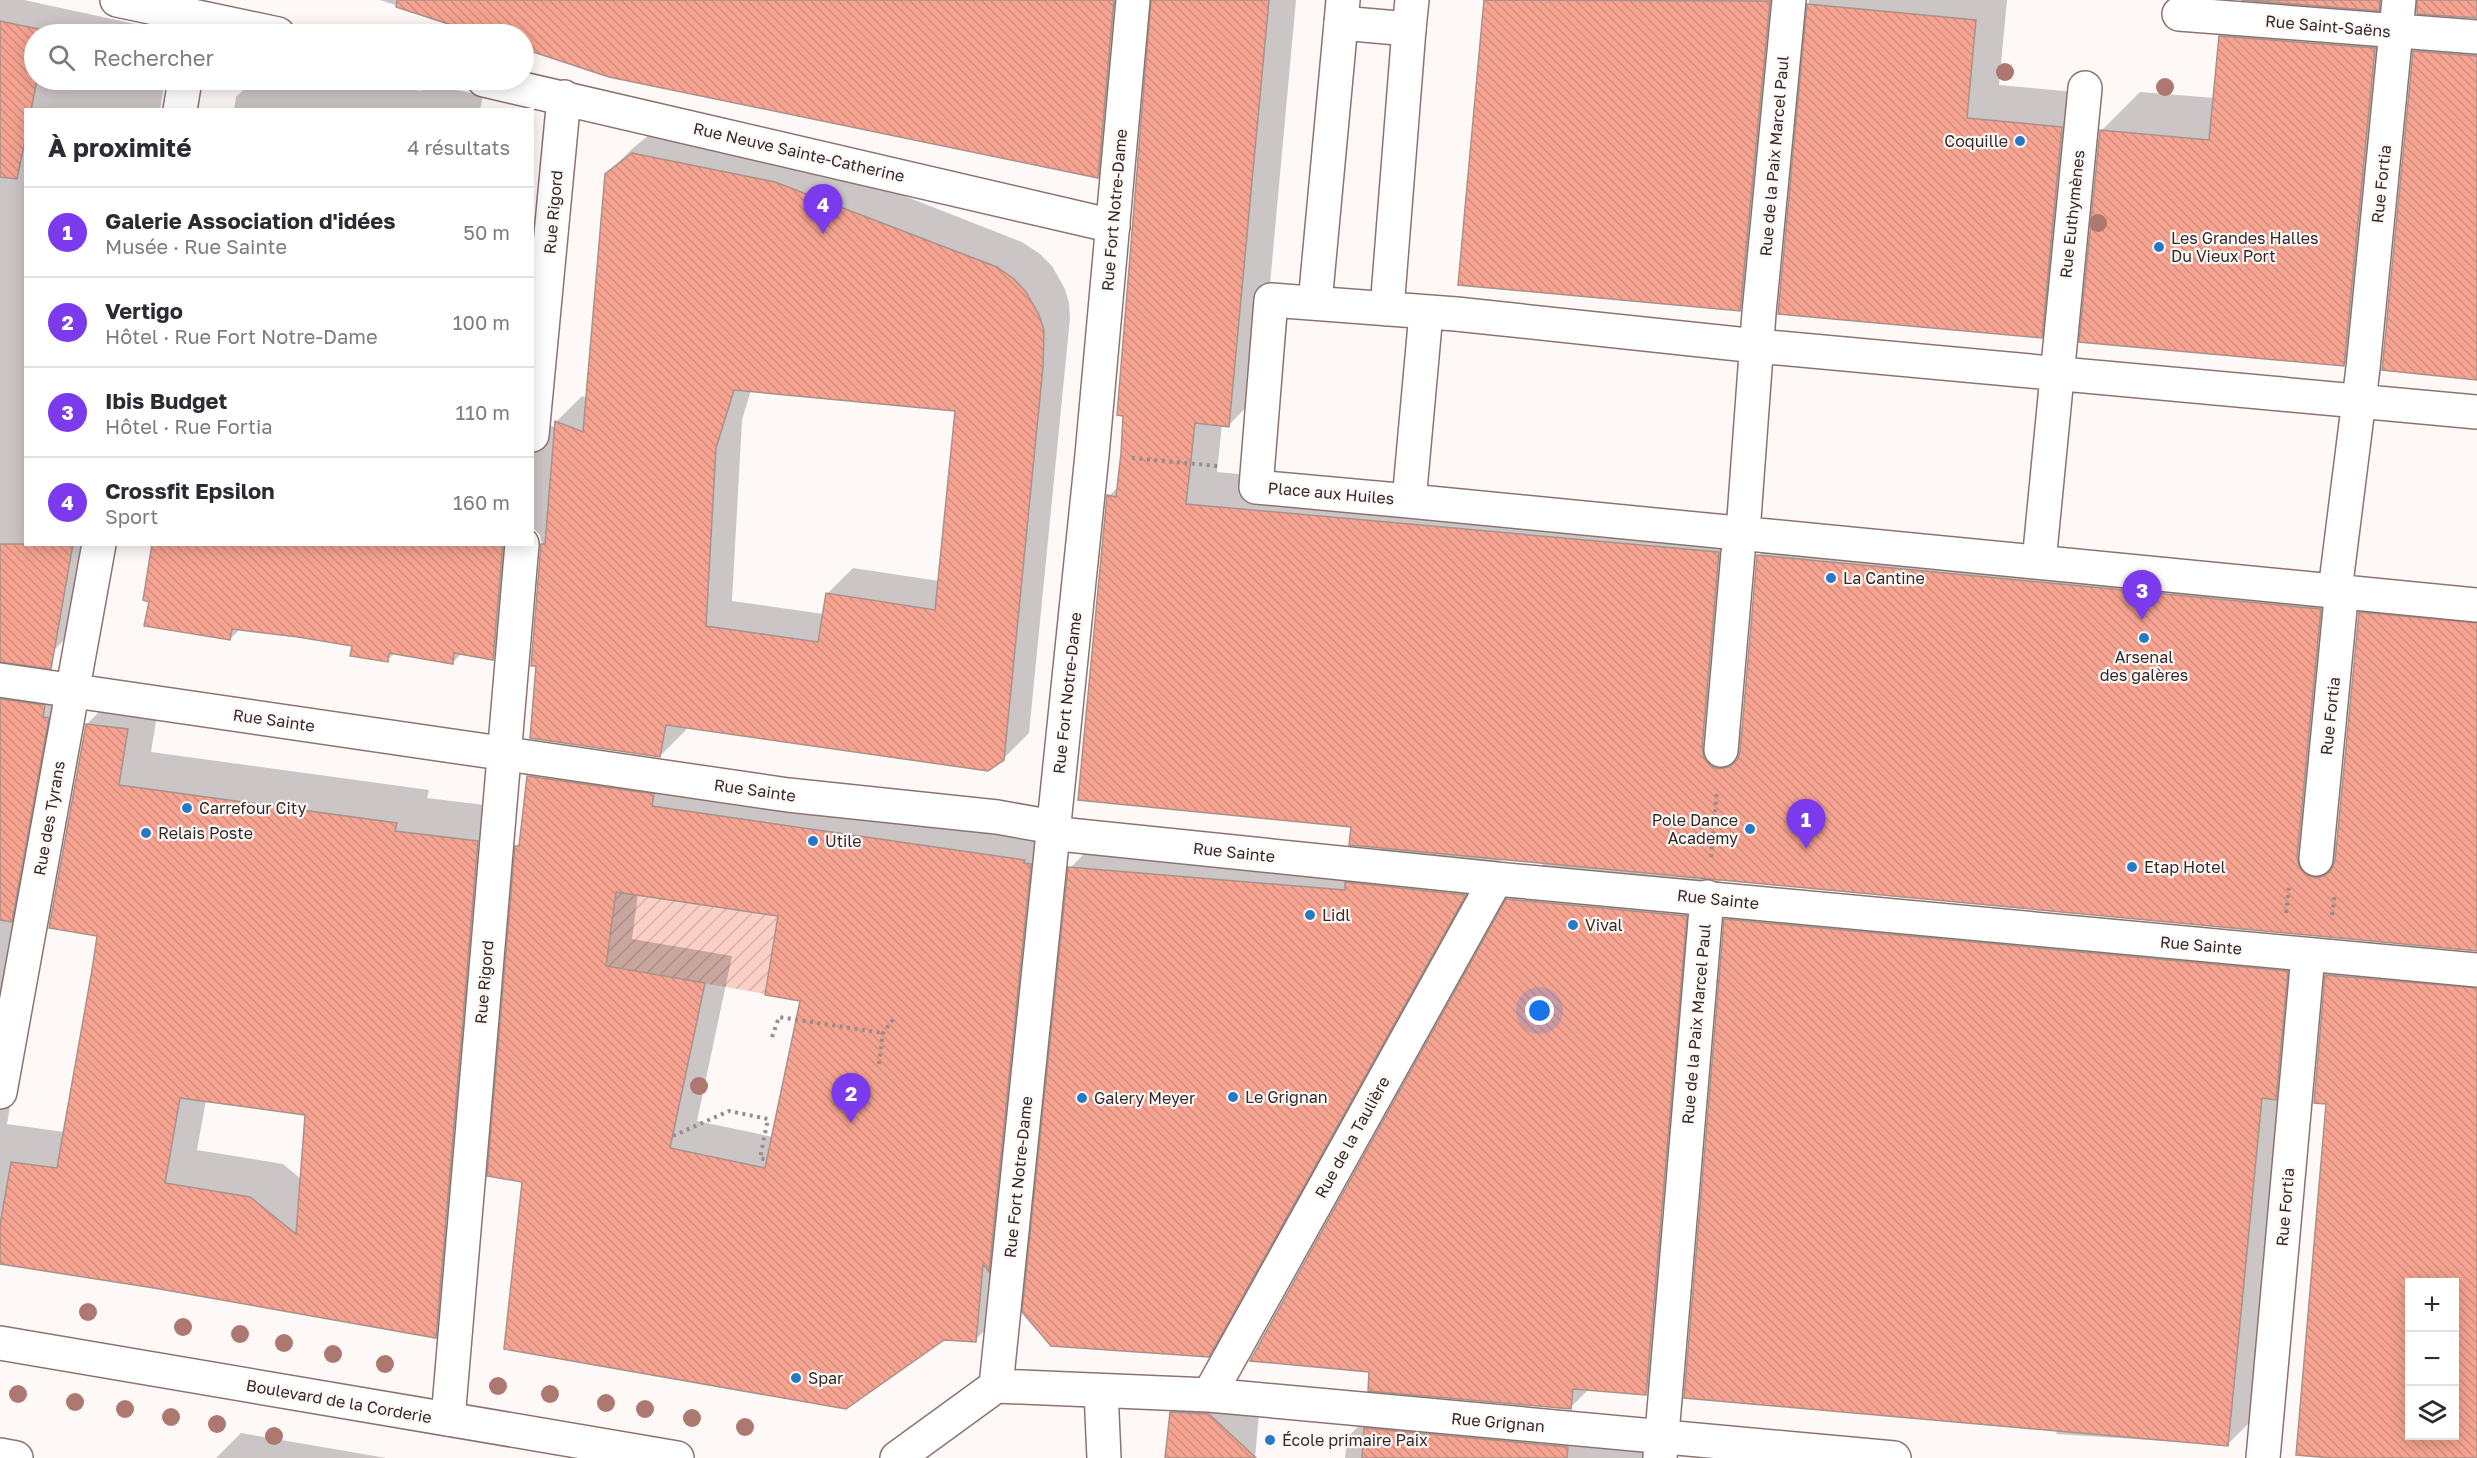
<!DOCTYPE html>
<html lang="fr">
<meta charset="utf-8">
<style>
:root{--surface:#fff;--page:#f7f7f7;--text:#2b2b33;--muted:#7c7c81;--line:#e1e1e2;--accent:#7c3aed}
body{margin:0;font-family:"Golos Text",sans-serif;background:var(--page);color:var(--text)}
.controls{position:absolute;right:18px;bottom:18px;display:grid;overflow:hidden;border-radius:0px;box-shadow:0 3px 15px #0003}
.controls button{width:54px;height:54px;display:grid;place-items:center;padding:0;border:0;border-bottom:2px solid var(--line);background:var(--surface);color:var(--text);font:30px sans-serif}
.you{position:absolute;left:1540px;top:1011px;width:21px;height:21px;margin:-15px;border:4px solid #fff;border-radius:50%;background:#1a73e8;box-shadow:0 0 0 9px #1a73e833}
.badge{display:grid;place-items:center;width:39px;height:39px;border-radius:50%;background:var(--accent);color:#fff;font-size:20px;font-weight:700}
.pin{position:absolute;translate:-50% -50px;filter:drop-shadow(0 2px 3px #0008)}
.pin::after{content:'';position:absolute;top:32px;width:21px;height:18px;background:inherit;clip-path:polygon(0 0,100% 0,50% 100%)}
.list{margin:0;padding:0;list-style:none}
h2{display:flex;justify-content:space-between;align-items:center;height:78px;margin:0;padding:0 24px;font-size:26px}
h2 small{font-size:20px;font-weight:400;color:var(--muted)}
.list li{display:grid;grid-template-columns:39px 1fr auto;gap:18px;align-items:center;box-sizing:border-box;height:90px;padding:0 24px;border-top:2px solid var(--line)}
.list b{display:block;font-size:22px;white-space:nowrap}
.list p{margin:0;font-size:20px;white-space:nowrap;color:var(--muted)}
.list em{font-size:20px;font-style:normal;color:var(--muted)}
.icon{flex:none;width:33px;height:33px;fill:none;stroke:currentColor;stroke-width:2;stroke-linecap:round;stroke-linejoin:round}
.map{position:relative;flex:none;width:2477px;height:1458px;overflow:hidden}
.search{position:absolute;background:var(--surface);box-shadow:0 3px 15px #0003;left:24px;top:24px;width:510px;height:66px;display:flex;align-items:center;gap:15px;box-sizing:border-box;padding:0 21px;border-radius:33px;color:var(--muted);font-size:22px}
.panel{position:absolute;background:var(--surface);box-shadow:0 3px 15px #0003;left:24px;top:108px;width:510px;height:438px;border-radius:0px}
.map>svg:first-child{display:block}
.garden{fill:url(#garden-furrows)}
.shadow{fill:#0003;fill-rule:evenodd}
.building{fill:url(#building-back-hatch);stroke:#a9918c;stroke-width:1.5;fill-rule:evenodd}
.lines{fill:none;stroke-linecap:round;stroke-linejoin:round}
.pedestrian-casing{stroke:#8b746f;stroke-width:36}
.minor-casing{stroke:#8b746f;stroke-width:36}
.tertiary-casing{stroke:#8b746f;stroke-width:36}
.secondary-casing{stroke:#8b746f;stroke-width:36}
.path{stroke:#958d8b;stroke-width:4;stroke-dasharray:3 4.5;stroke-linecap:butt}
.pedestrian{stroke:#fff;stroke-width:33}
.minor{stroke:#fff;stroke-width:33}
.tertiary{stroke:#fff;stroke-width:33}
.secondary{stroke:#fff;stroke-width:33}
.tree{fill:#ac786f}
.poi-dot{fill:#2579c7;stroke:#fef8f7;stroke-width:2}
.labels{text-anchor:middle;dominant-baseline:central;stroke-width:4.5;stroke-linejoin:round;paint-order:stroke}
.street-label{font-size:16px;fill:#332927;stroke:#fef8f7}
.poi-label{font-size:16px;fill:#332927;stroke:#fef8f7;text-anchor:start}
</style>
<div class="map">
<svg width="2477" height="1458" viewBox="0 0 2477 1458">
<defs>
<pattern id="garden-furrows" width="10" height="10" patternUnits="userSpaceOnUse" patternTransform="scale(1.5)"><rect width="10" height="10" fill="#facfc5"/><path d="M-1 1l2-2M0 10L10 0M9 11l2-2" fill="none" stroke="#d7b2a9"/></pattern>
<pattern id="building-back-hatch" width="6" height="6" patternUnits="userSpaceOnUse" patternTransform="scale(1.5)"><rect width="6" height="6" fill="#f6a491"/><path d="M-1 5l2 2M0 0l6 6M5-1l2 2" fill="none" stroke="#d38d7d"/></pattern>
</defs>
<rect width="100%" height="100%" fill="#fef8f7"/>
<path class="garden" d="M616,892L778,916L765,994L606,966Z"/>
<path class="shadow" d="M0,0H24L172,32V34H34V80H165L160,110H26V544H89L74,630L53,651L0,642Z
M380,0H1142L1129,145L1098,176L609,75L524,47V34H485Z
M1153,0H1296L1260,393L1229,425L1222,424L1217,472L1750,521L1735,727L1743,735L1758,556L1790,524L2352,578L2330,834L2338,845L2360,613L2392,581L2477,589V950L1721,879L1681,1358L1646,1393L1589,1389L1570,1408L1508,900L1545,862L1502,858L1247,1317L1208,1355L1070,868L1108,830L1378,852L1383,847L1352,826L1109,496L1119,486Z
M1487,0H1799L1773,276L1740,309L1460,284Z
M1809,0H2007L1999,85L2095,94L2074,304L2041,337L1779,313Z
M2257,0H2388L2381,7L2414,9L2383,325L2344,364L2101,131L2140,92L2215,98L2220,37Z
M2447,19L2477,21V378L2414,52Z
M253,80H313L333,83L336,80H354L421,91L428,85L483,95L480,110H234L236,97Z
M659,127L805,157L1022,242L1040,254L1052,266L1065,289L1069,303L1070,318L1029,733L1003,759L686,727V730L660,756L537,665L542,545L540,535L532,527V395L548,425L554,427L556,422L582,396L587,398L606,174L633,148ZM751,390L957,410L939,581L853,568L827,594L824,614L732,601L742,420Z
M153,544H526L519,632L493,658L462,653L452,663L395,653L387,660L354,645L298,635L240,629L230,639L150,601Z
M0,674L81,685L7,1124L64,1132L99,935L87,724L120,691L160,697L151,752L429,790L427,798L510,808L469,1303L436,1336L0,1261ZM206,1100L306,1113L301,1179L283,1164L197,1150Z
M556,749L1051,833L1003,1313L975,1340L523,1180L517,846L521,842L528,777ZM638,894L780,914L802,999L773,1137L697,1121L732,956L632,939Z
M1752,893L2314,945L2254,1418L2227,1445L2056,1434L2057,1431L1725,920Z
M2358,944L2477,955V1458H2349L2328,1103L2326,975ZM2410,1282H2454V1436H2410Z
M1197,1387L1260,1402L1255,1458H1167L1171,1413Z
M1368,1416L1649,1441L1648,1458H1345L1347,1438Z
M241,1433L386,1458H216Z"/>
<path class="building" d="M397,0H1114L1098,178L609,77L524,49V34H479L396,7Z
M1151,0H1269L1229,427L1195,423L1186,504L1719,552L1702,748L1704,758L1711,766L1719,769L1729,767L1737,760L1740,752L1757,555L2321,609L2297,857L2299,866L2305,874L2315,878L2324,876L2331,870L2335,861L2359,612L2477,623V951L1349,845L1351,827L1078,800L1107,495L1116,497L1121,453L1123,416L1117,415Z
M1484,0L1770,1L1740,311L1458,285Z
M2241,0H2380L2379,11Z
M2417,0H2477V18L2417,14Z
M1807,4L1976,20L1967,118L2062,127L2042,338L1778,314Z
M0,21L62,34H34V80H37L31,110H26V136L17,179L0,177Z
M2219,36L2375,48L2344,366L2079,342L2100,130L2209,140Z
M2413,51L2477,56V380L2382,370Z
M108,80H148L146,89Z
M632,153L775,182L997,267L1014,279L1026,292L1039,315L1044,330L1043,367L1004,760L988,771L666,725L660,757L530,738L536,666H531L541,544H545L555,421L583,432L605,174ZM734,390L955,411L935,610L826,593L818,642L706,626L716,448Z
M0,544H73L51,669L0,662Z
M152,544H503L493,660L454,653L453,664L389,653L388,662L350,656L352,646L298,637L232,629L230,640L144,626L149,602L143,600Z
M0,699L45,705L43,717L49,718L12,922L0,920Z
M86,724L128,729L119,785L397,823L395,831L478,841L436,1338L154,1288L0,1264V1225L11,1162L57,1168L92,970L97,936L49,928ZM180,1098L305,1115L296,1234L250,1197L165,1183Z
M527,776L654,794L652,806L1025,860L1024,863L1031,864L989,1272L983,1264L976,1342L944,1340L846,1409L504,1349L522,1182L487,1176L515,846H519ZM616,892L778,916L765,995L800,1001L765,1168L670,1148L705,983L606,966Z
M1068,867L1345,890V882L1466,895L1209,1357L1051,1346L1022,1312Z
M1506,899L1687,916L1646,1395L1573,1389L1571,1409L1368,1391L1369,1372L1250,1361Z
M1724,919L2288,971L2276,1100L2262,1098L2228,1446L1684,1398Z
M2325,975L2477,988V1458H2331L2296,1455L2326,1104L2314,1103ZM2409,1282H2454V1436H2409Z
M1170,1412L1209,1414L1256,1458H1165Z
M1364,1428L1568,1447L1567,1458H1362Z"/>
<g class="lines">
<defs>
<path id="pedestrian" d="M2179,14L2477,37
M1315,303L1341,23
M1387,309L1409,29
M1426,313L1409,501L1256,487L1271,300L1456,314L1757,346L2477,412
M1409,501L2477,605
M1743,532L1759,313L1789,0
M2039,562L2085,88
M2335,591L2363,368L2399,0
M1721,750L1738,553
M2316,859L2340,609"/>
<path id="minor" d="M117,0L278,34
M1343,0L1341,23L1409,29L1412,0
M484,80L1113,226
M180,110L185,80
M532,435L564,97
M0,680L788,795L997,817L1053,827L1059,834L1496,879L2477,970
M0,1092L99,544
M996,1386L1209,1395L1894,1458
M1101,1391L1104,1458
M1209,1395L1496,879
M448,1419L522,544
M1660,1458L1707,897
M2263,1458L2308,955"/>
<path id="tertiary" d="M0,1343L677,1458
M897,1458L996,1386L1092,455L1133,0"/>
<path id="secondary" d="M0,1455L16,1458"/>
</defs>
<use href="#pedestrian" class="pedestrian-casing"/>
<use href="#minor" class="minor-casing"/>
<use href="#tertiary" class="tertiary-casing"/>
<use href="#secondary" class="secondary-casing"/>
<path class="path" d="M1132,458L1217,466
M1711,857L1717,790
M2286,913L2289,888
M2332,915L2335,893
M772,1037L779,1017L883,1033
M879,1064L883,1033L895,1017
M673,1136L729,1111L768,1119L760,1158L767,1160"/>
<use href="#pedestrian" class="pedestrian"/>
<use href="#minor" class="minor"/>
<use href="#tertiary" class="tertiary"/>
<use href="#secondary" class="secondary"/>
</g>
<g class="tree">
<circle cx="2005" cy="72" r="9"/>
<circle cx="2165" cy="87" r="9"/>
<circle cx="2098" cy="223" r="9"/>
<circle cx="699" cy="1086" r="9"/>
<circle cx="88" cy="1312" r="9"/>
<circle cx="183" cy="1327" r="9"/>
<circle cx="240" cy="1334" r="9"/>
<circle cx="284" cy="1343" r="9"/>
<circle cx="333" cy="1354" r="9"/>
<circle cx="385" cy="1364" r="9"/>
<circle cx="498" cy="1386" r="9"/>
<circle cx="18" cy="1394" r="9"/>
<circle cx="550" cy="1394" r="9"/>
<circle cx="75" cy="1402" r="9"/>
<circle cx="606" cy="1403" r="9"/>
<circle cx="125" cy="1409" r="9"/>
<circle cx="645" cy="1409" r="9"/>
<circle cx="171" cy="1417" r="9"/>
<circle cx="692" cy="1418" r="9"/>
<circle cx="217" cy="1424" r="9"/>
<circle cx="745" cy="1427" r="9"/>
<circle cx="274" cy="1436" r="9"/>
</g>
<g class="poi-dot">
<circle cx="2020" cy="141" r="6"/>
<circle cx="2159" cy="247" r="6"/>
<circle cx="1831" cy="578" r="6"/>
<circle cx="2144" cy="638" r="6"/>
<circle cx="187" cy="808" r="6"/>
<circle cx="1750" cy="829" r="6"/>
<circle cx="146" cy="833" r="6"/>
<circle cx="813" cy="841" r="6"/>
<circle cx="2132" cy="867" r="6"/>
<circle cx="1310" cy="915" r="6"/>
<circle cx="1573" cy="925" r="6"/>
<circle cx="1233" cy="1097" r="6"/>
<circle cx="1082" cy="1098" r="6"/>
<circle cx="796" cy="1378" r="6"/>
<circle cx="1270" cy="1440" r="6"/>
</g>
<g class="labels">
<g class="street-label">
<text transform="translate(2328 26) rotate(5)">Rue Saint-Saëns</text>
<text transform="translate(799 152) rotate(13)">Rue Neuve Sainte-Catherine</text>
<text transform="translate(1774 156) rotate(-85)">Rue de la Paix Marcel Paul</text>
<text transform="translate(2381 184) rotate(-84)">Rue Fortia</text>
<text transform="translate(1114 210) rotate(-85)">Rue Fort Notre-Dame</text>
<text transform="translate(553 212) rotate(-85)">Rue Rigord</text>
<text transform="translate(2072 214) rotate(-84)">Rue Euthymènes</text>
<text transform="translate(1331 493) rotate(5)">Place aux Huiles</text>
<text transform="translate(1067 693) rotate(-84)">Rue Fort Notre-Dame</text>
<text transform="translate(2330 716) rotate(-84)">Rue Fortia</text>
<text transform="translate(274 720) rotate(8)">Rue Sainte</text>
<text transform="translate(755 790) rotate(8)">Rue Sainte</text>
<text transform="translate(49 818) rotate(-80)">Rue des Tyrans</text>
<text transform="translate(1234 852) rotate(6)">Rue Sainte</text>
<text transform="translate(1718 899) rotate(6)">Rue Sainte</text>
<text transform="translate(2201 945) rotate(5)">Rue Sainte</text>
<text transform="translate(484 982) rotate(-85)">Rue Rigord</text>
<text transform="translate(1696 1024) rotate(-85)">Rue de la Paix Marcel Paul</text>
<text transform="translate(1352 1137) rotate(-61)">Rue de la Taulière</text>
<text transform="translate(1018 1177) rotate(-84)">Rue Fort Notre-Dame</text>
<text transform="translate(2285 1207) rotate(-85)">Rue Fortia</text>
<text transform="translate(339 1401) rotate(10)">Boulevard de la Corderie</text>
<text transform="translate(1498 1422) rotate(5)">Rue Grignan</text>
</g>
<g class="poi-label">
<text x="2008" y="141" text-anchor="end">Coquille</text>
<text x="2171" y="238">Les Grandes Halles<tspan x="2171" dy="18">Du Vieux Port</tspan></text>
<text x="1843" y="578">La Cantine</text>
<text x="2144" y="657" text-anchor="middle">Arsenal<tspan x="2144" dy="18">des galères</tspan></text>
<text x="199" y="808">Carrefour City</text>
<text x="1738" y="820" text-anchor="end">Pole Dance<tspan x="1738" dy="18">Academy</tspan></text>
<text x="158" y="833">Relais Poste</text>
<text x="825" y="841">Utile</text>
<text x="2144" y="867">Etap Hotel</text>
<text x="1322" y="915">Lidl</text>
<text x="1585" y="925">Vival</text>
<text x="1245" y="1097">Le Grignan</text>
<text x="1094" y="1098">Galery Meyer</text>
<text x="808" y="1378">Spar</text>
<text x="1282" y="1440">École primaire Paix</text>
</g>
</g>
</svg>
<div class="controls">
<button>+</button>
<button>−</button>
<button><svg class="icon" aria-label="layers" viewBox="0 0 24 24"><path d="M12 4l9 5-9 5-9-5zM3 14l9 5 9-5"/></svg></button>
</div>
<div class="you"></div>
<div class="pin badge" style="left:1806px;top:849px">1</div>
<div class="pin badge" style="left:851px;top:1123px">2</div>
<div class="pin badge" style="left:2142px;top:620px">3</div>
<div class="pin badge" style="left:823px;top:234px">4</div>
<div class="search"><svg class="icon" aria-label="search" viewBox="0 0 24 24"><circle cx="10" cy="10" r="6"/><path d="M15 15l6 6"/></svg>Rechercher</div>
<section class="panel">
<h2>À proximité<small>4 résultats</small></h2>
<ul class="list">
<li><span class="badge">1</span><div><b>Galerie Association d'idées</b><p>Musée · Rue Sainte</p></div><em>50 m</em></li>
<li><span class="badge">2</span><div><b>Vertigo</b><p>Hôtel · Rue Fort Notre-Dame</p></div><em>100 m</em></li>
<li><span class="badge">3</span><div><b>Ibis Budget</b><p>Hôtel · Rue Fortia</p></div><em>110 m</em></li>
<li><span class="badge">4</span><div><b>Crossfit Epsilon</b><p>Sport</p></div><em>160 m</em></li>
</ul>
</section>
</div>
